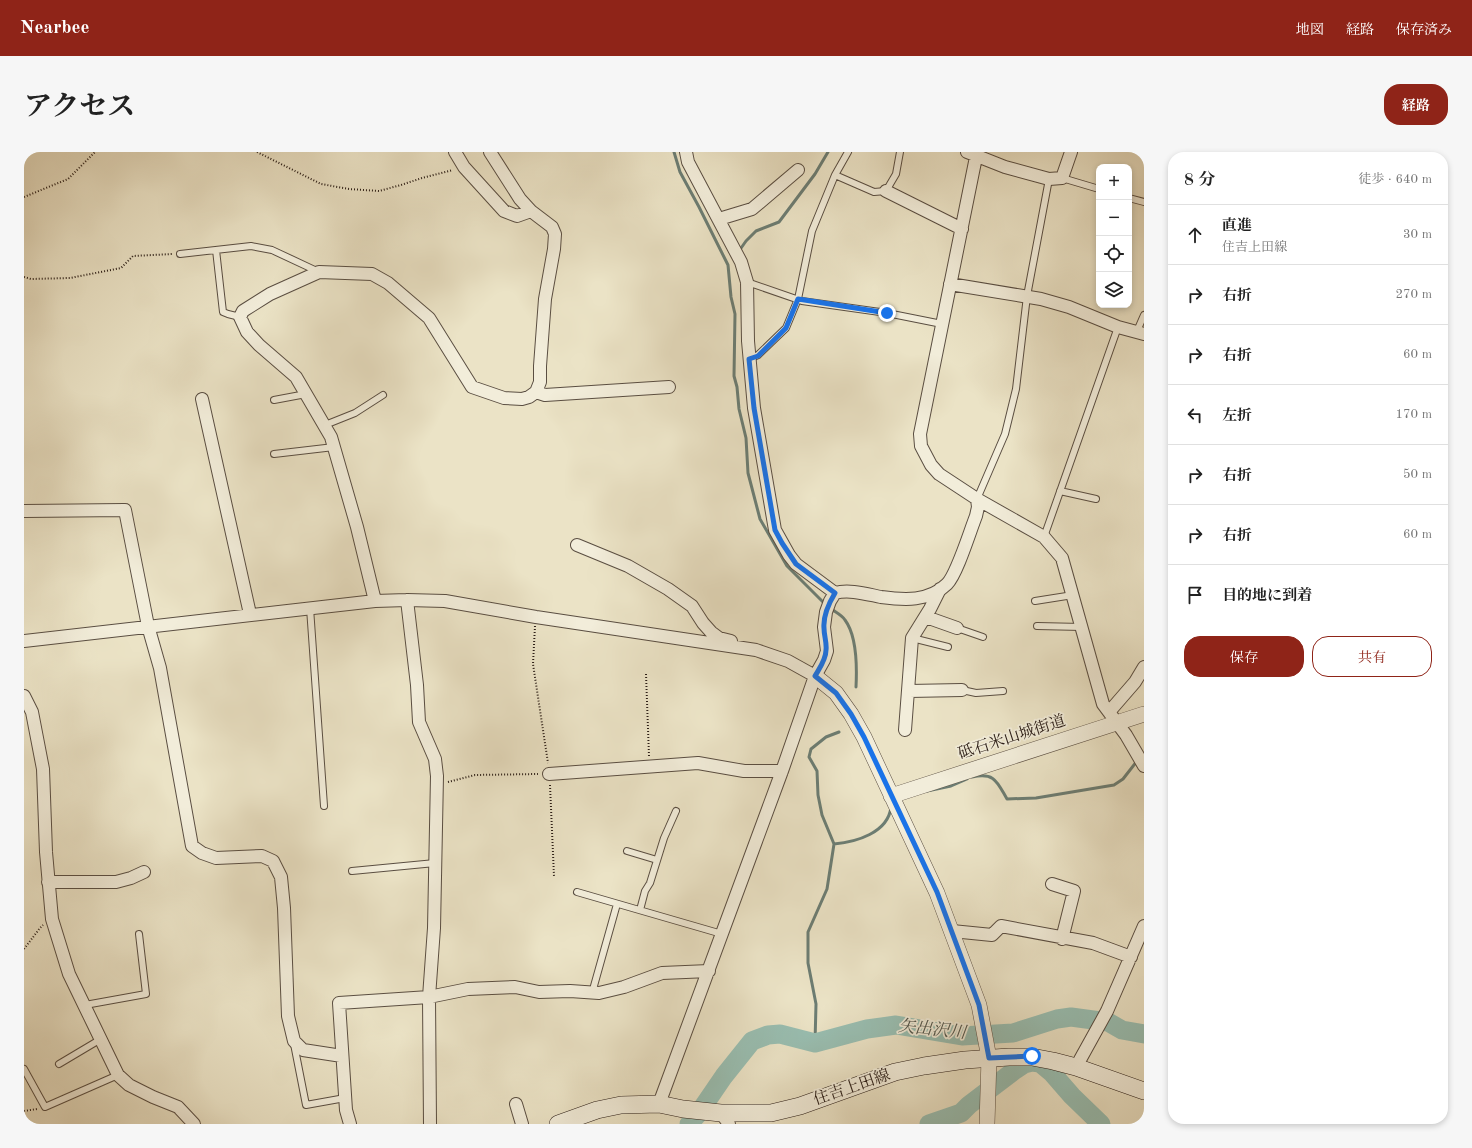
<!DOCTYPE html>
<html lang="ja">
<meta charset="utf-8">
<style>
:root{--surface:#fff;--page:#f6f6f6;--text:#222;--muted:#767676;--line:#e0e0e0;--accent:#8f2418}
body{margin:0;font-family:"Old Standard TT","Noto Serif JP",serif;background:var(--page);color:var(--text)}
.controls{position:absolute;right:12px;top:12px;display:grid;overflow:hidden;border-radius:8px;box-shadow:0 2px 6px #0003}
.controls button{width:36px;height:36px;display:grid;place-items:center;padding:0;border:0;border-bottom:1px solid var(--line);background:var(--surface);color:var(--text);font:20px sans-serif}
.stop{position:absolute;width:12px;height:12px;margin:-9px;border:3px solid #1a73e8;border-radius:50%;background:#fff}
.stop.end{background:#1a73e8;border-color:#fff;box-shadow:0 1px 4px #0008}
.list{margin:0;padding:0;list-style:none}
h2{display:flex;justify-content:space-between;align-items:center;height:52px;margin:0;padding:0 16px;font-size:17px}
h2 small{font-size:13px;font-weight:400;color:var(--muted)}
.list li{display:grid;grid-template-columns:26px 1fr auto;gap:12px;align-items:center;box-sizing:border-box;height:60px;padding:0 16px;border-top:1px solid var(--line)}
.list b{display:block;font-size:15px;white-space:nowrap}
.list p{margin:0;font-size:13px;white-space:nowrap;color:var(--muted)}
.list em{font-size:13px;font-style:normal;color:var(--muted)}
.actions{display:flex;gap:8px;padding:12px 16px}
.actions a{flex:1;padding:9px 0;border:1px solid var(--accent);border-radius:16px;text-align:center;font-size:14px;color:var(--accent)}
.actions .main{background:var(--accent);color:#fff}
.icon{flex:none;width:22px;height:22px;fill:none;stroke:currentColor;stroke-width:2;stroke-linecap:round;stroke-linejoin:round}
.map{position:relative;flex:none;width:1120px;height:972px;overflow:hidden;border-radius:16px}
header{display:flex;align-items:center;gap:24px;box-sizing:border-box;height:56px;padding:0 20px;background:var(--accent);color:#fff}
header strong{font-size:19px}
nav{display:flex;gap:22px;margin-inline-start:auto;font-size:14px}
.intro{display:flex;align-items:center;justify-content:space-between;box-sizing:border-box;height:96px;padding:0 24px}
h1{margin:0;font-size:28px}
.button{padding:10px 18px;border-radius:16px;background:var(--accent);color:#fff;font-size:14px;font-weight:700}
main{display:flex;gap:24px;padding:0 24px}
aside{flex:1;background:var(--surface);border-radius:16px;box-shadow:0 2px 6px #0003}
.map>svg:first-child{display:block}
.lines{fill:none;stroke-linecap:round;stroke-linejoin:round}
.stream{stroke:#6c7d73;stroke-width:3}
.river{stroke:#99beb1;stroke-width:19}
.service-casing{stroke:#5a4e42;stroke-width:8}
.minor-casing{stroke:#5a4e42;stroke-width:14}
.tertiary-casing{stroke:#5a4e42;stroke-width:16}
.secondary-casing{stroke:#291c16;stroke-width:18}
.path{stroke:#291c16;stroke-width:2;stroke-dasharray:1 2;stroke-linecap:butt}
.service{stroke:#f2edda;stroke-width:6}
.minor{stroke:#f2edda;stroke-width:12}
.tertiary{stroke:#f2edda;stroke-width:15}
.secondary{stroke:#f2edda;stroke-width:17}
.route{stroke:#1a73e8;stroke-width:5}
.labels{text-anchor:middle;dominant-baseline:central;stroke-width:3.5;stroke-linejoin:round;paint-order:stroke}
.street-label{font-size:16px;fill:#291c16;stroke:#f2edda}
.water-label{font-size:17px;font-style:italic;fill:#50554c;stroke:#f2edda}
</style>
<header>
<strong>Nearbee</strong>
<nav><a>地図</a><a>経路</a><a>保存済み</a></nav>
</header>
<div class="intro"><h1>アクセス</h1><a class="button">経路</a></div>
<main>
<div class="map">
<svg width="1120" height="972" viewBox="0 0 1120 972">
<rect width="100%" height="100%" fill="#ebe3c6"/>
<filter id="stains"><feTurbulence type="fractalNoise" baseFrequency=".005" numOctaves="4"/><feColorMatrix values="0 0 0 0 .2 0 0 0 0 .09 0 0 0 0 .02 0 0 0 .5 -.17"/></filter>
<radialGradient id="worn" r=".72"><stop offset=".6" stop-color="#630" stop-opacity="0"/><stop offset="1" stop-color="#630" stop-opacity=".3"/></radialGradient>
<g class="lines">
<path class="stream" d="M650,0L656,20L675,55L704,113L707,145L711,162L710,224L713,235L715,257L722,286L724,321L736,367L763,414L802,453
M715,99L722,89L732,79L755,70L791,22L804,0
M806,456C811,460 818,463 821,468C833,484 833,515 832,535
M948,625C971,620 973,630 983,647L1012,646L1090,633L1099,627L1113,609
M903,639L927,634L943,627
M810,692C832,690 864,681 867,655
M791,891L792,852L784,811V780L803,737L810,692L798,663L794,643L793,619L785,605L787,597L802,585L815,580"/>
<path class="river" d="M665,972L674,962L700,924L728,889L744,883L756,882L791,891L843,877L872,873L938,884L989,881L1033,867L1047,865L1084,870L1098,878L1120,882
M905,972L937,961L945,953L991,918L1000,912L1008,910L1016,911L1028,921L1048,944L1077,972"/>
<defs>
<path id="service" d="M824,0L811,23L850,40L862,39L872,22L876,0
M1038,26L1075,37
M1105,46L1120,50
M192,98L199,160L204,162L216,165
M156,102L227,94L248,98L295,120
M723,130L778,149L863,161L918,172
M1113,179L1120,163
M725,207L734,203L762,176L774,147L788,79L811,23
M250,248L282,242
M301,273L331,261L359,243
M250,302L310,295
M1036,339L1072,347
M953,347L981,282L992,237L1003,144L1025,27
M1020,385L1094,175
M1011,449L1049,443
M286,456L300,654
M1013,474L1058,475
M933,476L959,485
M888,486L924,495
M938,538L952,541L979,539
M603,699L633,708
M328,719L411,711
M553,740L698,782
M616,758L621,739L626,731L640,686L652,659
M568,841L593,752
M61,853L122,842L115,782
M270,892L282,953L321,946
M35,912L77,887
M0,917L21,955L94,923"/>
<path id="minor" d="M431,0L440,15L480,59L493,64L507,59
M662,0L664,10L717,110L723,130L724,189L730,256L751,378L765,403L772,412L811,441
M943,0L981,15L1025,27L1038,26L1047,0
M953,0L896,282L897,294L907,313L915,322L953,347L1020,385L1038,406L1079,552L1102,583L1120,614
M862,39L938,77
M695,67L728,57L774,18
M926,132L1017,147L1045,155L1094,175L1120,182
M512,240L521,243L645,235
M178,247L226,462
M0,359L101,358L124,474L136,516L168,694L178,701L192,706L238,704L249,709L257,725L260,756L264,864L270,889L279,898L318,904
M553,393L604,414L644,437L668,454L679,471L687,480L695,486L707,489
M383,448L393,533L395,570L411,607L413,624L410,776L405,845L406,972
M351,449L333,375L307,285L272,225L235,193L223,180L216,165L219,159L246,142L295,120L348,122L364,131L405,166L448,235L480,246L498,247L505,245L512,240L516,230V214L521,147L530,97L531,82L528,75L507,59L496,47L466,0
M902,465L933,476
M0,489L351,449L383,448L421,449L512,465L732,498L764,509L791,524
M885,539L938,538
M0,544L8,560L19,617L22,700L28,767L45,822L94,923L105,933L129,945L154,955L170,972
M1085,560L1111,530L1120,515
M881,578L888,486L906,457L916,437
M525,622L674,611L720,619H758
M24,730H92L107,726L120,720
M1028,732L1050,739L1038,787
M928,779L968,783L977,774L1069,791L1107,805
M1052,915L1083,859L1120,774
M492,952L498,972
M635,952L758,619L791,524L800,508L803,499L800,475L802,460L806,449L811,441C825,437 842,442 857,445C880,448 905,450 923,432C933,422 946,379 952,364L954,355L953,347
M697,961L705,972
M326,972L322,958L315,851L405,845L444,837L491,835L515,840L546,839L575,841L600,835L638,821L685,819"/>
<path id="tertiary" d="M791,524L812,541L827,562L840,585L913,741L955,853L965,906L963,972
M867,644L1120,562"/>
<path id="secondary" d="M534,972L573,958L597,953L635,952L659,957L697,961H747L776,954L871,920L900,914L941,908L985,905H1008L1029,909L1052,915L1120,939"/>
</defs>
<use href="#service" class="service-casing"/>
<use href="#minor" class="minor-casing"/>
<use href="#tertiary" class="tertiary-casing"/>
<use href="#secondary" class="secondary-casing"/>
<path class="path" d="M233,0L297,32L325,37L355,39L377,33L398,26L429,18
M0,45L44,27L71,0
M0,125L7,127L46,126L97,116L109,104L149,102
M511,474L509,512L524,611
M622,522L625,604
M424,630L451,623L514,622
M526,633L530,724
M0,797L16,776L19,773
M0,959L13,957"/>
<use href="#service" class="service"/>
<use href="#minor" class="minor"/>
<use href="#tertiary" class="tertiary"/>
<use href="#secondary" class="secondary"/>
</g>
<g class="lines">
<path class="route" d="M863,161L774,147L762,176L734,204L725,207L730,256L751,378L758,391L772,412L811,441C805,451 799,464 800,476C800,484 803,491 802,498C802,508 795,517 791,524L812,541L827,562L840,585L913,740L955,853L965,906L1008,904"/>
</g>
<g class="labels">
<g class="street-label">
<text transform="translate(988 586) rotate(-18)">砥石米山城街道</text>
<text transform="translate(828 936) rotate(-19)">住吉上田線</text>
</g>
<g class="water-label">
<text transform="translate(908 878) rotate(6)">矢出沢川</text>
</g>
</g>
<rect width="100%" height="100%" filter="url(#stains)"/>
<rect width="100%" height="100%" fill="url(#worn)"/>
</svg>
<div class="controls">
<button>+</button>
<button>−</button>
<button><svg class="icon" aria-label="locate" viewBox="0 0 24 24"><circle cx="12" cy="12" r="6"/><path d="M12 2v4M12 18v4M2 12h4M18 12h4"/></svg></button>
<button><svg class="icon" aria-label="layers" viewBox="0 0 24 24"><path d="M12 4l9 5-9 5-9-5zM3 14l9 5 9-5"/></svg></button>
</div>
<div class="stop" style="left:1008px;top:904px"></div>
<div class="stop end" style="left:863px;top:161px"></div>
</div>
<aside>
<h2>8 分<small>徒歩 · 640 m</small></h2>
<ul class="list">
<li><svg class="icon" aria-label="ahead" viewBox="0 0 24 24"><path d="M12 20V5M6 11l6-6 6 6"/></svg><div><b>直進</b><p>住吉上田線</p></div><em>30 m</em></li>
<li><svg class="icon" aria-label="right" viewBox="0 0 24 24"><path d="M7 20v-9h11M14 6l5 5-5 5"/></svg><div><b>右折</b></div><em>270 m</em></li>
<li><svg class="icon" aria-label="right" viewBox="0 0 24 24"><path d="M7 20v-9h11M14 6l5 5-5 5"/></svg><div><b>右折</b></div><em>60 m</em></li>
<li><svg class="icon" aria-label="left" viewBox="0 0 24 24"><path d="M17 20v-9H6M10 6l-5 5 5 5"/></svg><div><b>左折</b></div><em>170 m</em></li>
<li><svg class="icon" aria-label="right" viewBox="0 0 24 24"><path d="M7 20v-9h11M14 6l5 5-5 5"/></svg><div><b>右折</b></div><em>50 m</em></li>
<li><svg class="icon" aria-label="right" viewBox="0 0 24 24"><path d="M7 20v-9h11M14 6l5 5-5 5"/></svg><div><b>右折</b></div><em>60 m</em></li>
<li><svg class="icon" aria-label="arrive" viewBox="0 0 24 24"><path d="M6 21V4h12l-3 4 3 4H6"/></svg><div><b>目的地に到着</b></div></li>
</ul>
<div class="actions"><a class="main">保存</a><a>共有</a></div>
</aside>
</main>
